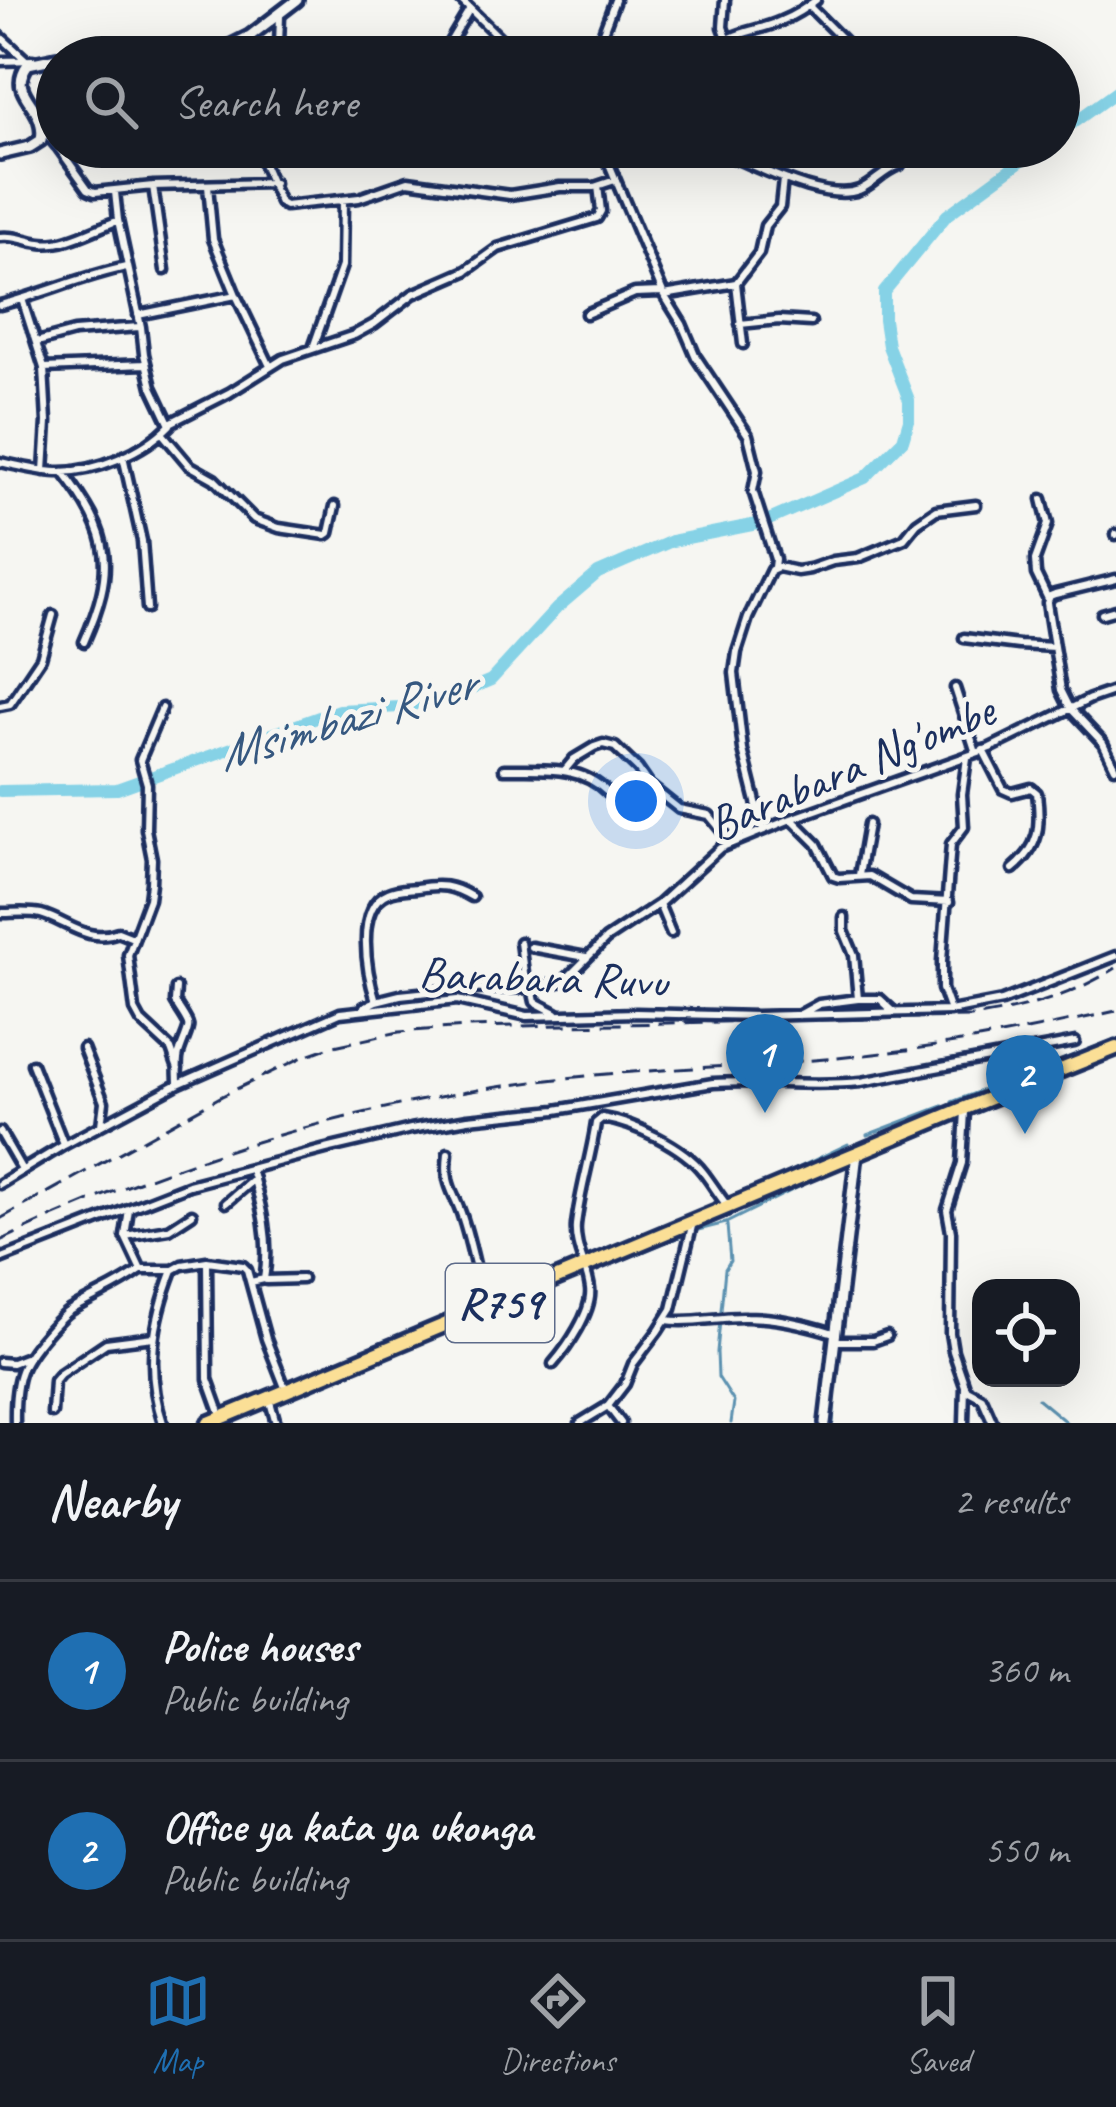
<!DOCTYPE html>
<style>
:root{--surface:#171b24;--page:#242831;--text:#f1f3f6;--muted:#9ea1a6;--line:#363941;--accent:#1f6fb2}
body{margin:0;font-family:Caveat,sans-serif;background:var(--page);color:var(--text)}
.controls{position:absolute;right:36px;bottom:36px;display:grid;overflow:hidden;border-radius:24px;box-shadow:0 12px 48px #0002}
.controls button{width:108px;height:108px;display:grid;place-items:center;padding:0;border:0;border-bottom:3px solid var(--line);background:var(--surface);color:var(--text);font:60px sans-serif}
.you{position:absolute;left:636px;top:801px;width:42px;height:42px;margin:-30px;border:9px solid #fff;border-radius:50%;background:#1a73e8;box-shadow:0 0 0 18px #1a73e833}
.badge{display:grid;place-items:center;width:78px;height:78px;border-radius:50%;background:var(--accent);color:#fff;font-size:39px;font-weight:700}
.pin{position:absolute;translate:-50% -99px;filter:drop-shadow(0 3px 6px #0008)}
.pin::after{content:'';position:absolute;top:63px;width:42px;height:36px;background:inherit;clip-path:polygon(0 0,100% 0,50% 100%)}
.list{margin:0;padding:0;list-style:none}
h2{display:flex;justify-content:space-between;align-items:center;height:156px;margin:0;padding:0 48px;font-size:51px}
h2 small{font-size:39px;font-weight:400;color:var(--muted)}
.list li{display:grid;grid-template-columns:78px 1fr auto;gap:36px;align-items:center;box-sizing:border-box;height:180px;padding:0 48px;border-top:3px solid var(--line)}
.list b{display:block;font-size:45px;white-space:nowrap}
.list p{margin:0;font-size:39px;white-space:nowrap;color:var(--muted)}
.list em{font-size:39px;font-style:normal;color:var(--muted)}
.icon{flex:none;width:66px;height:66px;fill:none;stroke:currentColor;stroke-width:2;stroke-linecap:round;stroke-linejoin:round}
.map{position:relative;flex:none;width:1116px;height:1423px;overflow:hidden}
.search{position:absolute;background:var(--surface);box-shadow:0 12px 48px #0002;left:36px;right:36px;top:36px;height:132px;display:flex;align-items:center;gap:30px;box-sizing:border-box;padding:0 42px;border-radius:66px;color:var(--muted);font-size:45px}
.sheet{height:516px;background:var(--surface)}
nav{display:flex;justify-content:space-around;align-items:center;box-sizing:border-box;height:168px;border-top:3px solid var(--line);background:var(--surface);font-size:33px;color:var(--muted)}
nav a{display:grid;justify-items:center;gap:6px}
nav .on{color:var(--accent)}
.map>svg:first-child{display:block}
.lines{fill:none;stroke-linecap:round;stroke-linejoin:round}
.stream{stroke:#5b91b0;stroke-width:3}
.river{stroke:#86d2e6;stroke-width:12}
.minor-casing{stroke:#1b2f5e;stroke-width:15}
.tertiary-casing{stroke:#1b2f5e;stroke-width:18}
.primary-casing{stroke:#1b2f5e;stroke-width:21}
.minor{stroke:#f6f6f2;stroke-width:6}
.tertiary{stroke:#f6f6f2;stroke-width:9}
.primary{stroke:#fbdf96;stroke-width:12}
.rail{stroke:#1b2f5e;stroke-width:3;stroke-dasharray:18 9;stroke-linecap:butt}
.labels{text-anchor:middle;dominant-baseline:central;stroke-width:10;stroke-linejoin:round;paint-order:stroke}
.shield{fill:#f6f6f2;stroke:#5d6b8a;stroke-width:3}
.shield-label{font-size:45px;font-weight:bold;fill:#1b2f5e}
.street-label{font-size:48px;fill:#1b2f5e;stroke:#f6f6f2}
.water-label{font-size:51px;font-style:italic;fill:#365880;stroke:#f6f6f2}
</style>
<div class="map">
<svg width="1116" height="1423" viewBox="0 0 1116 1423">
<rect width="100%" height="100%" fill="#f6f6f2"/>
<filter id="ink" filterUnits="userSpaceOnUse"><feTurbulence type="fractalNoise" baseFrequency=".00833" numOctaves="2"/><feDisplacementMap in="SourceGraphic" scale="24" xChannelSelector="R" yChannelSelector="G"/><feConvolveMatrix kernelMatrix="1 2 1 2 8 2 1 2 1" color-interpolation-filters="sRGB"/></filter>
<g filter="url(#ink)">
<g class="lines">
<path class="stream" d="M952,1102L1116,1039
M867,1135L943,1106
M891,1146L951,1123
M743,1194L848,1144
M689,1217L724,1203
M727,1225L730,1261L725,1269L717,1352L718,1377L734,1402L731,1423
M694,1231L726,1223L837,1168
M595,1271L684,1235
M1038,1399L1067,1423
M833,1423L839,1351"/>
<path class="river" d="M1059,133L1116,92
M0,791L117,789L339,710L401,707L451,697L491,680L557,608L598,573L672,541L762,523L865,478L903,440L909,420V400L888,346L884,320V292L947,215L1040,147"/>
<defs>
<path id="minor" d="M461,0L519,57
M725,0L723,27L727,38
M809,6L844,41L853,57
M0,36L26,60
M276,57L279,45L280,16
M441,57L469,10
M599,57L603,32L615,0
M671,57L714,47
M710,57C726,30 756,33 781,21C793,16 806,8 816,0
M0,61L33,60
M43,129L57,146
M58,147L88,189L95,192L153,186L274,183
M256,147L280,203L285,206L359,198L408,181L510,195L560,187H594L615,180
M602,147L664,295L682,324L696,357L748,435L757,471L753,491L775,559L774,567
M725,147L727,157L737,159C766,171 827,202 859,190C874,184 882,171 900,165
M605,155L616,147
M153,186L165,270
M0,237C16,235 25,241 40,243C64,247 94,229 117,221
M736,283L743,344
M236,295L270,366
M664,295L736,283L759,253L765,226L780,207L783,179
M22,299L44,368L47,422L44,471
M0,305C43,294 83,276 126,267
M586,314L635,293L661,292
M138,315L236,295L213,239L208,186
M740,324L779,320L811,322
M37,342L74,332L139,327
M313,348L342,266L343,201
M44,368L146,364
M170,423L229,393L283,359L354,335L374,324L413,294L466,271L498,248L597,218L601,211L598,186
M162,433L189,465L214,479L254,519L279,528L326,535L329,533L335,506
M123,456L142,541L147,608
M0,462C19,466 38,471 57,472C95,473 144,452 170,425L152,387L144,354L141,327L118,220L115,192
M63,472C113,536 116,569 84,642
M1042,499L1048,524L1035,560L1036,574L1048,599
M1116,534V535
M1102,614L1116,610
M964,638L1019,645L1054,647
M955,688L976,753
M0,706L10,704L41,658L53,615
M162,708L140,760L147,784L146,829L152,859L151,883L149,899L128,955L135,1010L141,1021L171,1049L178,1069
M983,750L1003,789L1012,793L1031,788L1037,793C1041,826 1040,847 1013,869
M1115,768L1103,743L1070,708L1061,690L1047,603L1050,596L1055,594L1116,579
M504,769C539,770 580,764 607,792C614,799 617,808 623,816
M564,771L574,759L594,747L603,744L615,747L638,769L649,785L679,809L709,815L732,843
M792,819L817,844L833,876L839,878L870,876L911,900L949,902
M763,830L743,750L734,673L737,652L748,618L771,570L778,567L797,571L810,569L833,561L858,558L904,539L917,523L936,510L976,505
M859,875L868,824
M659,904L671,933
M0,913C13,913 29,911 41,914C67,921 88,944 118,932L133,938
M844,917V931L854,955L858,999H880L893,1011
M520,942L526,988
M531,947L586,957
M176,988L175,1002C193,1031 191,1020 180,1051C176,1060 178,1073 178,1084
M532,988L535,1002L556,1013
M376,1001C367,974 354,907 388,893C396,889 407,889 417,888C440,884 452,885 472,897
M364,1007L376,1001L400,995L458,989L532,988L564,981L606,939L659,904L720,848L791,819L990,748L1090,699L1116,690
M950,1011L942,989V961L951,844L964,827L962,794L967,758
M799,1015L819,1004L858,999
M83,1048L104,1102L101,1125
M32,1064L64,1145
M0,1132L22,1170
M448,1153C444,1189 454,1189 463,1219C472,1247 478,1277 484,1306
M251,1169C261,1204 271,1242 264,1279L251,1282
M0,1184L64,1145L178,1084L340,1013L457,1000L527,1016L636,1013L756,1016L950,1011L1002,1001L1116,956
M226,1203L254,1179
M129,1209L125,1236L141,1270H173L182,1265L207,1261L243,1266L247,1270L266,1339L286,1390
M125,1236L169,1229L192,1214
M0,1259L189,1185L326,1149L411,1129L468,1119L556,1110L713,1083C763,1080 812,1087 861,1082L1075,1042
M207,1262L208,1379L222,1418
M266,1280L302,1279
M666,1320C693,1324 719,1316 746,1317C776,1317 805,1324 834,1333
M836,1341H873L887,1336
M0,1362L12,1363L25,1358
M553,1364C567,1348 593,1311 590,1289C588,1268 574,1247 576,1225C580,1190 591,1157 596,1123L602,1118C634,1123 683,1146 703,1172C711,1182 718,1194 726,1204
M967,1390L982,1398L993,1423
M269,1398L276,1423
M52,1413L54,1381L60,1374L106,1343L153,1337
M15,1423C14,1376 20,1362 52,1327C59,1320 65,1312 74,1308C98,1294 118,1287 141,1270
M163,1423C145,1369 153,1322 173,1270
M580,1423L608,1406
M621,1423L608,1406L625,1384L633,1364L658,1331L672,1309L693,1222
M964,1423L965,1386L953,1351L950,1333L951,1232L947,1210L962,1163L965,1111"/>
<path id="tertiary" d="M75,57H109
M208,57L250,36L297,0
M0,154L30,147L41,140C48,104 5,96 28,64L57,58
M825,1423L857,1153"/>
<path id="primary" d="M209,1423L965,1108L1116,1048"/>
</defs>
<use href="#minor" class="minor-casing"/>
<use href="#tertiary" class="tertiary-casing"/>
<use href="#primary" class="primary-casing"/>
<use href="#minor" class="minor"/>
<use href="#tertiary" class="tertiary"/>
<use href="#primary" class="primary"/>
<path class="rail" d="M0,1219L222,1096L305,1056L330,1047L399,1032L467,1027L971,1017C1023,1010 1071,996 1116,968
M0,1241C172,1159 359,1103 548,1080C656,1067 766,1067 874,1054C956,1045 1036,1029 1116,1011"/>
</g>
</g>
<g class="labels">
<rect class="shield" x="446" y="1264" width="108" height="78" rx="9"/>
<g class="shield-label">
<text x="500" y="1303">R759</text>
</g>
<g class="street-label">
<text transform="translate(851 767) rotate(-23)">Barabara Ng'ombe</text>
<text transform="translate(543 977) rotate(2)">Barabara Ruvu</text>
</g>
<g class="water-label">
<text transform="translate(346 718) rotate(-16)">Msimbazi River</text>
</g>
</g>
</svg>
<div class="controls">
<button><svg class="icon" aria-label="locate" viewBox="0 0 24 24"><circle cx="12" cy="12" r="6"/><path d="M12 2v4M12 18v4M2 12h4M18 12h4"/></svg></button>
</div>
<div class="you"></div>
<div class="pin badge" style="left:765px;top:1113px">1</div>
<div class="pin badge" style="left:1025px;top:1134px">2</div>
<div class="search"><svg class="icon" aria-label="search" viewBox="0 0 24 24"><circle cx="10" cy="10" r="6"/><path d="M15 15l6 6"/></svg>Search here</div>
</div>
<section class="sheet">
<h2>Nearby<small>2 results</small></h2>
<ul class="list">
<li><span class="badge">1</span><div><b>Police houses</b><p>Public building</p></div><em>360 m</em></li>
<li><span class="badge">2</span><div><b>Office ya kata ya ukonga</b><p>Public building</p></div><em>550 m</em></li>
</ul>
</section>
<nav>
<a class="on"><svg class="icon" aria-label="map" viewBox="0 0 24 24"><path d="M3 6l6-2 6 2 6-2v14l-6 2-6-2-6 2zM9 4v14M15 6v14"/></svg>Map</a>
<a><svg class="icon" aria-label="directions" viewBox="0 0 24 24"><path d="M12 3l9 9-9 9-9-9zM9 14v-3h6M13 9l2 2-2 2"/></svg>Directions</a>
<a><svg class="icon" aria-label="saved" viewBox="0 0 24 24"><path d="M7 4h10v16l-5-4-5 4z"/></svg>Saved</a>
</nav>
